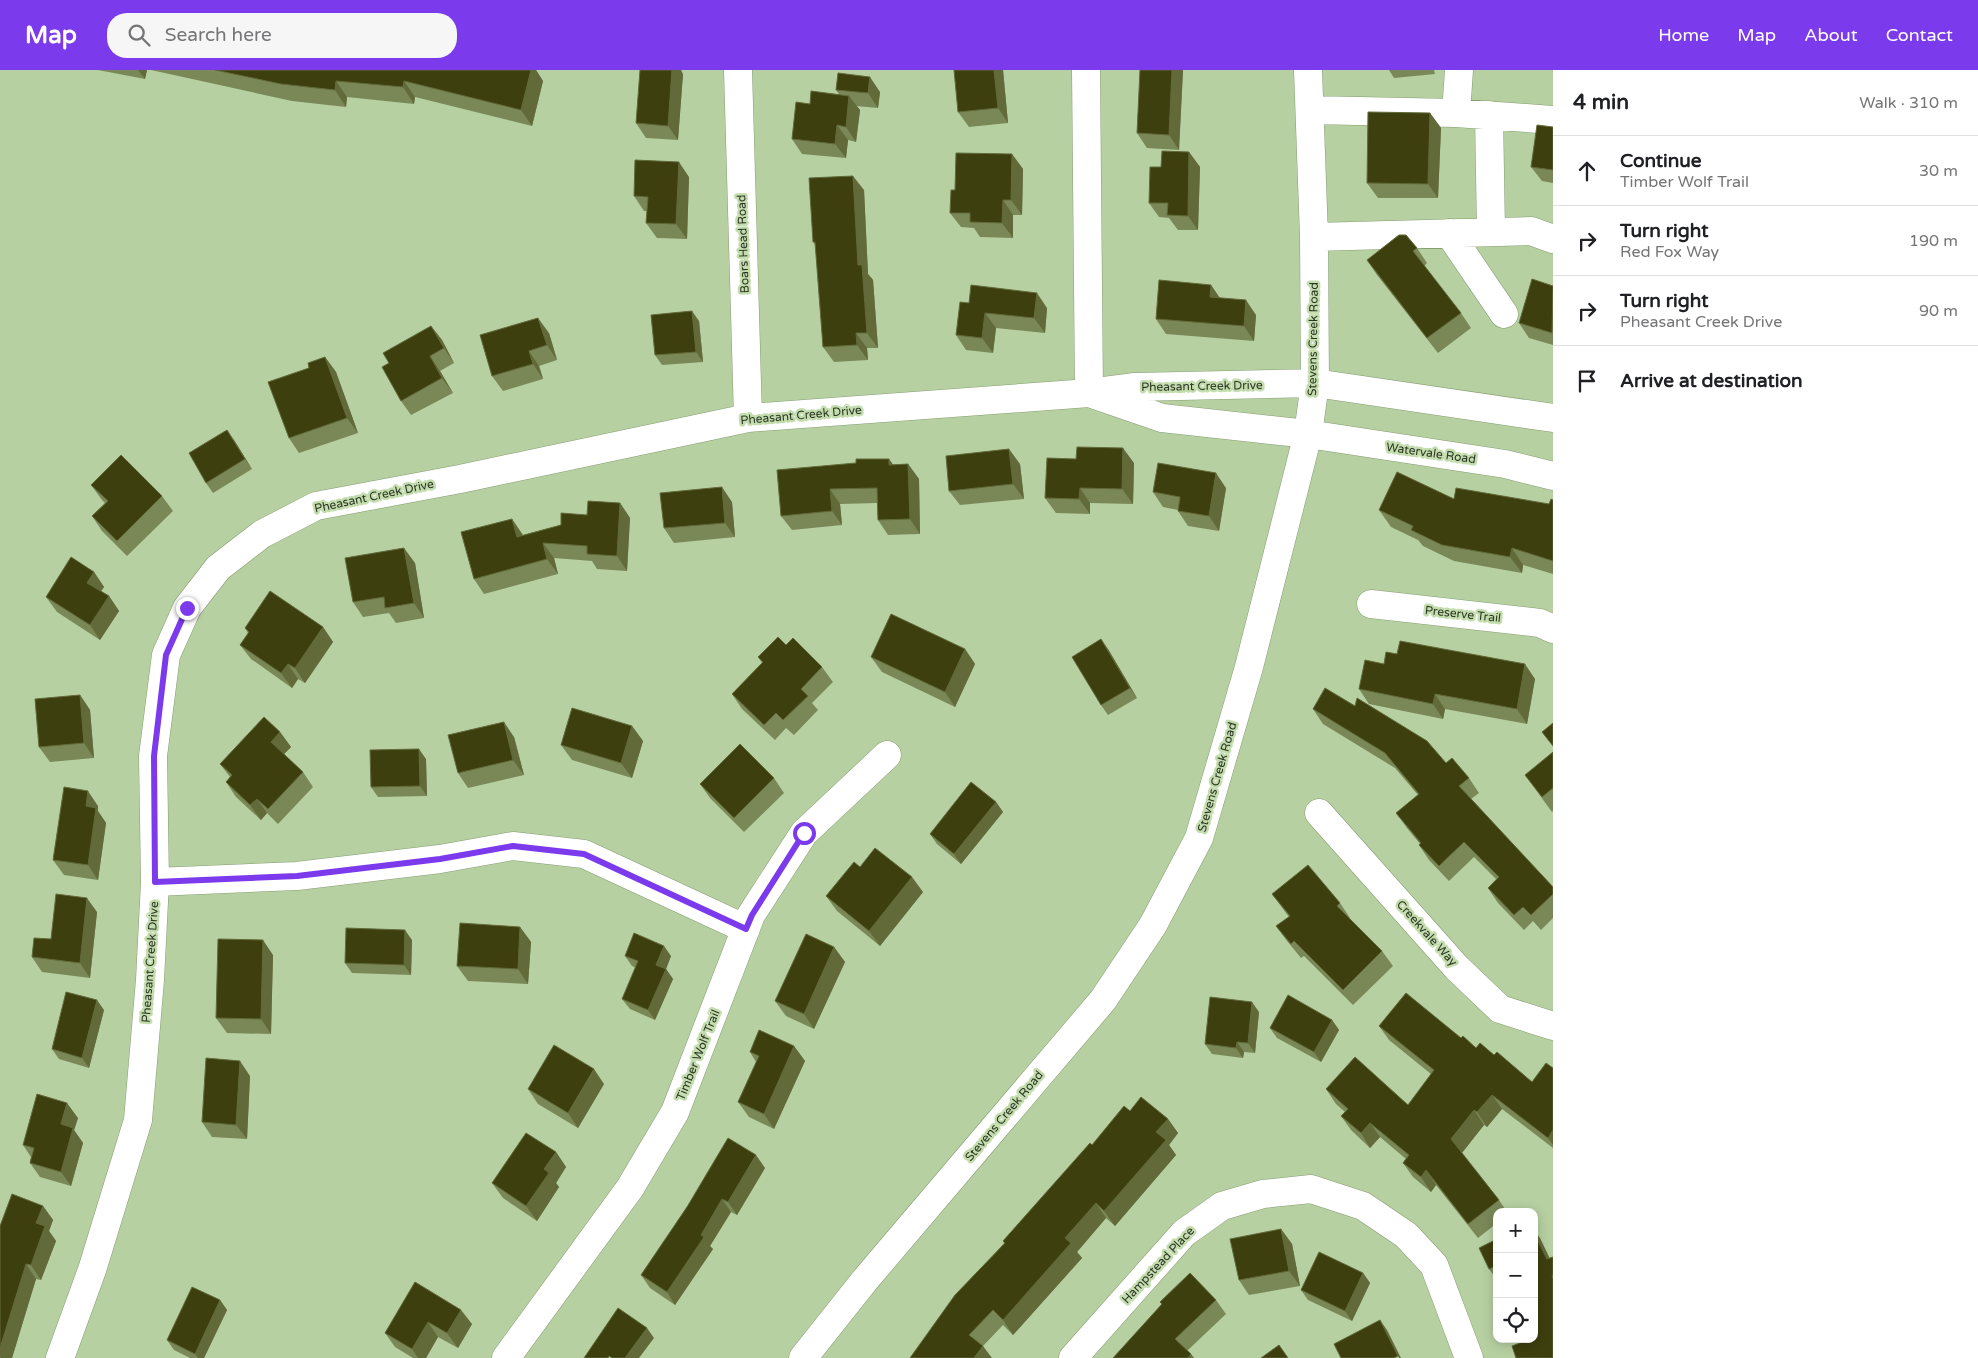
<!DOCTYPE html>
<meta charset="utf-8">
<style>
:root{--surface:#fff;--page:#f6f6f6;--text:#202124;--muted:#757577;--line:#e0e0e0;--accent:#7c3aed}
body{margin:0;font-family:"Varela Round",sans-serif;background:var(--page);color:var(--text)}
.controls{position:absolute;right:15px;bottom:15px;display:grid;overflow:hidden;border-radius:10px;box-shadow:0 2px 12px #0003}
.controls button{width:45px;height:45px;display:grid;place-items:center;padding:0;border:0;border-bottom:1px solid var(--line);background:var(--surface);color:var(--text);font:25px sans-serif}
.stop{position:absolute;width:15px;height:15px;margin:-11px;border:4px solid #7c3aed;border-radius:50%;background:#fff}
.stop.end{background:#7c3aed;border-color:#fff;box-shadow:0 1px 5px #0008}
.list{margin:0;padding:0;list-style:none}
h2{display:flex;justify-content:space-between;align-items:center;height:65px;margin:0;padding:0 20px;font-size:21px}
h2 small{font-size:16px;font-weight:400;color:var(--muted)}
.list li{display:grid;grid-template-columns:32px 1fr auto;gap:15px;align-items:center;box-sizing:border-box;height:70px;padding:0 20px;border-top:1px solid var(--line)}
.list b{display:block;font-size:19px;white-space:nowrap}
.list p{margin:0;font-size:16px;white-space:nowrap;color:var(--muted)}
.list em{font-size:16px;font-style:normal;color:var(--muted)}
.icon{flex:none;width:28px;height:28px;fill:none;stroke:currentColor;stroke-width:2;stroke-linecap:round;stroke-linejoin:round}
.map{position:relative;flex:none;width:1553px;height:1288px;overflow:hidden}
header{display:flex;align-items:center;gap:30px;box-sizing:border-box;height:70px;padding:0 25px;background:var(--accent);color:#fff}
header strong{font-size:24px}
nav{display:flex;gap:28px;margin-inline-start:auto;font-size:18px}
.search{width:350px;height:45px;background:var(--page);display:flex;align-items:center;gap:12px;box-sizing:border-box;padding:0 18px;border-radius:20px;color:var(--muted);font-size:19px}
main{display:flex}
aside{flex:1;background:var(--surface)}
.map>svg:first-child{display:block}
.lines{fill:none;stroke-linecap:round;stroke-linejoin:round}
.minor-casing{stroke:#859d70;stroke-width:29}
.minor{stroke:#fff;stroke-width:28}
.wall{fill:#7a8858}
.shaded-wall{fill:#626a3a}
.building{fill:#3e3f0e;stroke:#626a3a}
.route{stroke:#7c3aed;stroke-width:6}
.labels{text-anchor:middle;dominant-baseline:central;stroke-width:5;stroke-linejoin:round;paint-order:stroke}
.street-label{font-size:12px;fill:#2b3523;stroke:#c4ddae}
</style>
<header>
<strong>Map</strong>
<div class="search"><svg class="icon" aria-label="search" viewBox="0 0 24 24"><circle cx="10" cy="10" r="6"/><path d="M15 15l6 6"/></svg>Search here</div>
<nav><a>Home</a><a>Map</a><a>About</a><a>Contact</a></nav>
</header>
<main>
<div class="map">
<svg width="1553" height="1288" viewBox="0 0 1553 1288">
<rect width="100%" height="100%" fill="#b7d0a2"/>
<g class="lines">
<defs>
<path id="minor" d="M738,0L748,348
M1086,0L1089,323
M1310,40L1456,43L1553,50
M1456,43L1459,0
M1489,45L1491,161
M1449,163L1504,244
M1314,167L1531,161L1553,169
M1095,325L1162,348L1308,364L1505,394L1553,406
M1371,534L1540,553L1553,559
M1319,743L1457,898L1500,939L1553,956
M155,812L297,806L440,789L513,776L584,784L746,859
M60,1288L92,1200L138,1050L150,910L155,812L153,686L166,585L187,538L218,498L262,464L316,436L460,409L748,348L1089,323L1135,317L1315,313L1553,348
M506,1288L630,1118L675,1042L751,845L804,763L887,685
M803,1288L865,1210L1103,930L1153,855L1199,768L1249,597L1308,364L1315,313L1314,167L1308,0
M1073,1288L1184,1163L1222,1136L1263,1124L1311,1119L1363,1136L1406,1165L1434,1195L1469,1288"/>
</defs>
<use href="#minor" class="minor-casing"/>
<use href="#minor" class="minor"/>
</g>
<path class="wall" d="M98,0H147L145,9Z
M151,0H536L543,11L532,56L415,27L414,34L347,27L346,37L292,31Z
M1003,0L1008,53L969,57L958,42Z
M1140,0H1183L1179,80L1147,78L1137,63Z
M1389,0H1434L1435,4L1394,8Z
M683,4L678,70L646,68L636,53Z
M836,20L880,22L878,38L856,36L860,40L856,72L848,70L846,88L802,84L792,69L810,34L839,24Z
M1430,43L1441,58L1438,128H1378L1367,113Z
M1553,57V113L1542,111L1531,97Z
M1189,82L1200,97L1198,160H1178L1169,148L1159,147L1149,133L1161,97Z
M1012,84L1023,99L1022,145H1013V168L980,167L974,158L961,157L950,143L955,120Z
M689,107L687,169L657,168L646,153L647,141H644L634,126Z
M864,120L868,204L873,210L878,278H867L868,290L834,292L823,277L816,176L813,172Z
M1417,178L1427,193L1424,196L1461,243L1471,258L1438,283L1377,205L1367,190Z
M1211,215L1220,228L1256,245L1254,271L1166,264L1156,249Z
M1553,216V275L1529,268L1519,253Z
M969,233L1047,238L1045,263L996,258L993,283L966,280L956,265Z
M699,251L703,292L662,295L655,285Z
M431,256L442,270L454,293L440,301L453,323L411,345L401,331L389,293Z
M549,263L557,290L539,296L543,309L503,321L492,306Z
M325,287L336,302L358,363L299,383L289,368L309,298Z
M234,370L252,399L213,423L206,413Z
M889,389L893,395L908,394L919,409L920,464L888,465L878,450L877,433L840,434L842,455L792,460L781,446L856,393Z
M1134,393L1133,434L1090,433V444L1056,443L1045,428Z
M1020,394L1024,429L960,435L949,421Z
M91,415L162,426L173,441L127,486L102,461L92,446L105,433L102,430Z
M1226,418L1219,461L1188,456L1178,441V440L1163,437L1153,422Z
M1454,429L1549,434L1553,430V504L1523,495L1522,503L1454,491L1423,476L1418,470L1391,457L1379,440Z
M732,432L735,467L674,473L664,458Z
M620,433L630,448L627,501L597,499L592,491L554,488L558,504L484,524L474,509L512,449L523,465L561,455Z
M415,493L424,548L396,553L389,543L363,547L353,532Z
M94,502L104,517L101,521L109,526L119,541L100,570L57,542L46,527Z
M323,557L333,572L305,613L298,609L292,618L251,589L240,575L248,563L245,558Z
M786,575L822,597L833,612L812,633L818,640L794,665L786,658L775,670L742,639L732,624L762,593L758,587Z
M965,579L975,594L955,637L882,602L871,587Z
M1108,579L1137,628L1108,645L1101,635Z
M1384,594L1535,609L1527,654L1445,639L1443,649L1369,634L1359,619Z
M80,625L90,640L94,688L50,692L39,677Z
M1313,639L1446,693L1469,708L1479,723L1471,729L1553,817V848L1541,860L1533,851L1524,860L1498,833L1488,818L1496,809L1474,787L1449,811L1429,790L1419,775L1420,774L1407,758L1396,743L1418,725L1395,698L1323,654Z
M632,656L643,671L632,708L572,690L561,675Z
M280,662L291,677L284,684L303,702L313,717L278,754L267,743L261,750L236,727L226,712L230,707L220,694Z
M514,667L524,705L468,718L458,703Z
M1553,682V741L1552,742L1525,705Z
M426,689L427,726L378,727L371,717Z
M774,708L784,723L744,762L710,728L700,714Z
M996,732L1003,742L961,794L937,774L930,764Z
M98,736V741L106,753L98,810L64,805L53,790Z
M860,797L923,822L880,876L837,841L826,826Z
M1272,824L1340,833L1350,848H1349L1382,881L1393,896L1353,935L1304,886L1301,888L1287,871L1276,856L1289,847Z
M97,842L90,908L42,902L32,887L51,869Z
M520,857L531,872L528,914L468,911L457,896Z
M412,870L411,905L352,903L345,893Z
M834,877L845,892L814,959L786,946L775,931Z
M273,885L271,964L227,963L216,948Z
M625,886H671L666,899L673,909L655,950L630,939L622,929L636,898L632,896Z
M104,940L89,998L59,989L52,979Z
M1259,942L1255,983L1244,982L1243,988L1212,984L1205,974Z
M1332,950L1339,960L1321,992L1277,968L1270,958Z
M1379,956L1461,968L1476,978L1494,985L1532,1012L1553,998V1078L1502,1039L1487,1057L1484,1055L1462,1083L1499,1130L1507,1142H1497V1153L1478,1168L1436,1115L1431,1122L1413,1107L1403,1093L1406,1089L1380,1067L1370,1078L1351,1060L1341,1046L1345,1042L1336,1034L1326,1019L1408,1035L1431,1004L1389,970Z
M794,976L805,991L774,1059L749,1047L738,1032L756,992L750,982Z
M250,1006L247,1069L212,1067L202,1052Z
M604,1014L578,1058L538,1034L528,1019Z
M1130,1041L1168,1049L1178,1063L1169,1075L1176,1085L1115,1156L1106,1148L1077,1182L1082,1188L1013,1265L1003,1255L983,1276L910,1288L1004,1173L1003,1171L1092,1075Z
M78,1048L74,1060L83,1073L71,1116L40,1107L30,1093L31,1087L23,1075Z
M556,1082L566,1097L556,1113L559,1117L537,1151L503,1128L492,1113Z
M765,1098L737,1145L731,1142L710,1176L713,1179L675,1235L650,1218L641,1205L687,1137Z
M43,1136L53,1150L49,1161L56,1171L41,1210L36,1209L12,1288H0V1156Z
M1281,1159L1292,1174L1300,1216L1249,1225L1239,1210Z
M1497,1169V1210L1489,1199Z
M1363,1203L1370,1213L1352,1251L1308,1230L1301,1220Z
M415,1212L472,1254L458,1278L438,1267L426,1288H413L395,1277L385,1263Z
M220,1230L227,1240L204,1288H190L174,1280L167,1270Z
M1216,1230L1226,1244L1187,1281L1113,1288L1162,1235L1160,1232Z"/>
<path class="shaded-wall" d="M138,0H147L145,9Z
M531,0H536L543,11L532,56L521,40Z
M672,0H681L683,4L678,70L668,56Z
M994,0H1003L1008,53L998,38Z
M1172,0H1183L1179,80L1169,65Z
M870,7L880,22L878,38L868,23Z
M336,11L347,27L346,37L335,20Z
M404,11L415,27L414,34L403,17Z
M849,26L860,40L856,72L846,57Z
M1430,43L1441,58L1438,128L1428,114Z
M837,55L848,70L846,88L835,74Z
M1189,82L1200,97L1198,160L1188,146Z
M1012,84L1023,99L1022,145L1011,130Z
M679,92L689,107L687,169L676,154Z
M853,106L864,120L868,204L873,210L878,278L867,263L858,195Z
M1003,130L1013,145V168L1002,153Z
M1211,215L1221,230L1210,227Z
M1037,223L1047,238L1045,263L1034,248Z
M1246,230L1256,245L1254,271L1244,256Z
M692,241L699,251L703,292L696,282Z
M985,243L996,258L993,283L982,268Z
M538,248L549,263L557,290L547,275Z
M431,256L442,270L454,293L444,278Z
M856,263L867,278L868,290L857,275Z
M529,281L539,296L543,309L533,294Z
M430,286L440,301L453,323L442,308Z
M325,287L336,302L358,363L347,348Z
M227,360L234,370L252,399L245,389Z
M1123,378L1134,393L1133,434L1122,419Z
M1009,379L1020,394L1024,429L1013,414Z
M889,389L899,403L889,395Z
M908,394L919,409L920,464L910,449Z
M1216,403L1226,418L1219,461L1209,446Z
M722,417L732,432L735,467L725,453Z
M1080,418L1090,433V444L1079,429Z
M830,419L840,434L842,455L832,441Z
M620,433L630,448L627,501L617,486Z
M512,449L522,464L527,481L517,467Z
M543,473L554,488L558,504L547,489Z
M404,478L415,493L424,548L414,533Z
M1512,478L1523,495L1522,503L1510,487Z
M94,502L104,517L97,527L87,513Z
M109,526L119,541L100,570L90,555Z
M323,557L333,572L305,613L295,598Z
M1101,569L1108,579L1137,628L1130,618Z
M965,579L975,594L955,637L945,622Z
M288,594L298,609L292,618L281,603Z
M1525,594L1535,609L1527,654L1517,639Z
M1435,624L1445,639L1443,649L1433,634Z
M80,625L90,640L94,688L84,673Z
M504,652L514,667L524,705L513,690Z
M632,656L643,671L632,708L621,693Z
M280,662L291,677L281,687L271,672Z
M419,679L426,689L427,726L420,716Z
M88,721L98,736V741L106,753L98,810L88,795L86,736Z
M257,729L267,743L261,750L250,735Z
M996,732L1003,742L961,794L954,784Z
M912,807L923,822L880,876L869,861Z
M87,828L97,842L90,908L80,893Z
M520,857L531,872L528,914L518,899Z
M405,860L412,870L411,905L404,895Z
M263,870L273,885L271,964L261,949Z
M664,876L671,886L666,899L673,909L655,950L648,940L656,895Z
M834,877L845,892L814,959L804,944Z
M97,930L104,940L89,998L82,988Z
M1252,932L1259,942L1255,983L1248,973Z
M1332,950L1339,960L1321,992L1314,982Z
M1237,972L1244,982L1243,988L1236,978Z
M794,976L805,991L774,1059L764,1044Z
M240,991L250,1006L247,1069L236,1055Z
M594,999L604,1014L578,1058L568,1043Z
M1492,1025L1502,1039L1487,1057L1477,1042Z
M67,1033L78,1048L74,1060L83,1073L71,1116L61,1102V1054Z
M1474,1040L1484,1055L1461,1084L1451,1069Z
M1168,1049L1178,1063L1169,1075L1176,1085L1115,1156L1104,1141L1156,1062Z
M1370,1053L1380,1067L1370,1078L1361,1063Z
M1553,1060V1075L1548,1068Z
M556,1082L566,1097L556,1113L559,1117L537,1151L526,1136L544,1099Z
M756,1085L765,1098L737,1145L728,1132Z
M1426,1100L1436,1115L1431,1122L1421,1107Z
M722,1129L731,1142L710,1176L713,1179L675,1235L667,1222Z
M1096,1133L1106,1148L1077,1182L1082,1188L1013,1265L1003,1250L1065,1168Z
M43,1136L53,1150L49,1161L56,1171L41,1210L31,1195L36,1153Z
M1281,1159L1292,1174L1300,1216L1289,1201Z
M1534,1160L1540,1168L1553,1195L1547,1189L1534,1163Z
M26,1194L36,1209L12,1288H1L0,1287V1278Z
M1363,1203L1370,1213L1352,1251L1345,1241Z
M220,1230L227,1240L204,1288H198L195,1284Z
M461,1240L472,1254L458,1278L447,1263Z
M1380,1250L1387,1260L1401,1288H1399Z
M428,1252L438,1267L426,1288H418L412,1279Z
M647,1258L654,1268L639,1288H625Z
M983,1276L992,1288H974Z
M1191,1284L1194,1288H1188Z"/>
<path class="building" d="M215,0H531L521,40L404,11L403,17L336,11L335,20L281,14Z
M640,0H672L668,56L636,53Z
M954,0H994L998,38L958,42Z
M1140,0H1172L1169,65L1137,63Z
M838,3L870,7L868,23L836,20Z
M811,21L849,26L846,57L837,55L835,74L792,69L796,32L810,34Z
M1368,42L1430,43L1428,114L1367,113Z
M1537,55L1553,57V100L1531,97Z
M1162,81L1189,82L1188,146L1167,145L1168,133H1149L1150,97H1161Z
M956,83L1012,84L1011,130H1003L1002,153L970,152V143H950L951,120H955Z
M635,90L679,92L676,154L646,153L648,127L634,126Z
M853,106L858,195H862L867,263H856L857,275L823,277L815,172H813L809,108Z
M1399,165H1406L1417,178L1413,181L1461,243L1427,268L1367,190Z
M1532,209L1553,216L1552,263L1519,253Z
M1159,210L1211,215L1210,227L1246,230L1244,256L1156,249Z
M971,215L1037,223L1034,248L985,243L982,268L956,265L960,232L969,233Z
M692,241L696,282L655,285L651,245Z
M538,248L547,275L529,281L533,294L492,306L480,265Z
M431,256L444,278L430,286L442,308L401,331L382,297L389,293L383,283Z
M325,287L347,348L289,368L268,312L309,298L308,293Z
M227,360L245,389L206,413L189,383Z
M1077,377L1123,378L1122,419L1080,418L1079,429L1045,428L1047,388L1076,389Z
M1009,379L1013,414L949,421L946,386Z
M121,385L162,426L117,471L92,446L108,431L91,415Z
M856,389H889V395L908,394L910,449L878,450L877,418L830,419L832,441L781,446L777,400L856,393Z
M1158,393L1216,403L1209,446L1178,441L1180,427L1153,422Z
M1397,402L1454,429L1456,418L1549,434L1551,429L1553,430V491L1512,478L1510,487L1442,475L1411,460L1413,456L1379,440Z
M722,417L725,453L664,458L660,423Z
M588,431L620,433L617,486L587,484V476L543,473L547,489L474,509L461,462L512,449L517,467L561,455V443L587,445Z
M404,478L414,533L385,538L384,527L353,532L345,488Z
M71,487L94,502L87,513L109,526L90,555L46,527Z
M270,521L323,557L295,598L288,594L281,603L240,575L249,562L245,558Z
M891,544L965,579L945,622L871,587Z
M778,567L786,575L793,568L822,597L801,619L808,626L783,650L776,643L764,655L732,624L763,592L758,587Z
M1101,569L1130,618L1101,635L1072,587Z
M1400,571L1525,594L1517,639L1435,624L1433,634L1359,619L1365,590L1384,594L1386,582L1397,584Z
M1325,618L1355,636L1357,628L1427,671L1446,693L1452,688L1469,708L1459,716L1553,817V824L1531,845L1523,837L1514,845L1488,818L1499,807L1464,772L1439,796L1419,775L1421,773L1396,743L1419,724L1385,683L1313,639Z
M80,625L84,673L39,677L35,629Z
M572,638L632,656L621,693L561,675Z
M264,647L280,662L271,672L303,702L268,739L257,729L250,735L226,712L232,705L220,694Z
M504,652L513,690L458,703L448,665Z
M1553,653V676L1542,662Z
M740,674L774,708L734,748L700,714Z
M419,679L420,716L371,717L370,680Z
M1553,682V718L1542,727L1525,705Z
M971,712L996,732L954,784L930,764Z
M64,717L88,721L86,736L96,738L88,795L53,790Z
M875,778L912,807L869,861L826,826L854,792L860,797Z
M1308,795L1340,833L1337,836L1382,881L1343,920L1294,871L1291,874L1276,856L1290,846L1272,824Z
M56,824L87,828L80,893L32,887L34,868L51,869Z
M460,853L520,857L518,899L457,896Z
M346,858L405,860L404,895L345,893Z
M634,863L664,876L656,895L666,899L648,940L622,929L638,891L625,886Z
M806,864L834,877L804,944L775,931Z
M218,869L263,870L261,949L216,948Z
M66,922L97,930L82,988L52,979Z
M1406,923L1461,968L1463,966L1476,978L1480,973L1494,985L1497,982L1532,1012L1546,993L1553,998V1060L1548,1068L1492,1025L1477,1042L1474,1040L1451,1069L1499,1130L1468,1154L1426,1100L1421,1107L1403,1093L1409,1085L1370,1053L1361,1063L1341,1046L1348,1039L1326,1019L1355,987L1408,1035L1434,1000L1379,956Z
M1288,925L1332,950L1314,982L1270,958Z
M1210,927L1252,932L1248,973L1237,972L1236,978L1205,974Z
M759,960L794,976L764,1044L738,1032L759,986L750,982Z
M554,975L594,999L568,1043L528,1019Z
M206,988L240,991L236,1055L202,1052Z
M37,1024L67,1033L61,1054L73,1058L61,1102L30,1093L34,1078L23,1075Z
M1141,1027L1168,1049L1156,1062L1166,1070L1104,1141L1096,1133L1065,1168L1071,1173L1003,1250L993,1240L969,1265L983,1276L974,1288H910L955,1225L1005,1173L1003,1171L1090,1073L1092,1075L1124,1036L1130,1041Z
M526,1063L556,1082L544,1099L549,1103L526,1136L492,1113Z
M728,1068L756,1085L728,1132L722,1129L701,1165L704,1167L667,1222L641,1205L687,1137Z
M12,1124L43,1136L36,1153L45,1156L31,1195L26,1194L0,1278V1156Z
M1281,1159L1289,1201L1239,1210L1230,1169Z
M1534,1163L1547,1189L1553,1187V1206H1552L1553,1208V1288H1516L1512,1276L1525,1271V1269H1534Z
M1497,1169V1199L1496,1196L1489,1199L1479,1178Z
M1319,1182L1363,1203L1345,1241L1301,1220Z
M1190,1203L1216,1230L1175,1269L1191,1284L1188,1288H1113L1162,1234L1160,1232Z
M415,1212L461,1240L447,1263L428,1252L412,1279L385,1263Z
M192,1217L220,1230L195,1284L167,1270Z
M618,1238L647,1258L625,1288H612L609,1286L608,1288H584Z
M1380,1250L1398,1286L1394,1288H1341L1334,1274Z
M1279,1275L1288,1288H1261Z"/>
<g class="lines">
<path class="route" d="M187,538L166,585L154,686L155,812L297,806L440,789L513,776L584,784L746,859L752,845L804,763"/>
</g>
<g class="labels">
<g class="street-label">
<text transform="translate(743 174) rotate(-92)">Boars Head Road</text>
<text transform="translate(1313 269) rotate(-89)">Stevens Creek Road</text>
<text transform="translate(1202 316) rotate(-1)">Pheasant Creek Drive</text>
<text transform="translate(801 345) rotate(-5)">Pheasant Creek Drive</text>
<text transform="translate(1431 383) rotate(8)">Watervale Road</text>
<text transform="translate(374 426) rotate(-12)">Pheasant Creek Drive</text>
<text transform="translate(1463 544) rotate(6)">Preserve Trail</text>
<text transform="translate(1217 707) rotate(-74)">Stevens Creek Road</text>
<text transform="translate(1427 863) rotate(48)">Creekvale Way</text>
<text transform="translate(150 892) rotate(-86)">Pheasant Creek Drive</text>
<text transform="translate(698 985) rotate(-68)">Timber Wolf Trail</text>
<text transform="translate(1004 1046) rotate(-50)">Stevens Creek Road</text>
<text transform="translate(1158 1195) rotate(-47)">Hampstead Place</text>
</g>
</g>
</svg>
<div class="controls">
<button>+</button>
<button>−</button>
<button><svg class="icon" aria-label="locate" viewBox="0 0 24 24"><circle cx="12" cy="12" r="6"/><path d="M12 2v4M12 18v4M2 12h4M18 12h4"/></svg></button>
</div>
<div class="stop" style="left:804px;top:763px"></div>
<div class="stop end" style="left:187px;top:538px"></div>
</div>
<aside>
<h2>4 min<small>Walk · 310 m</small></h2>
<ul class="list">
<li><svg class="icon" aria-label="ahead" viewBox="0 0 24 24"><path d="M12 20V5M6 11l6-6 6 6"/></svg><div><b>Continue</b><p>Timber Wolf Trail</p></div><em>30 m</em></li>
<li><svg class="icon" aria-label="right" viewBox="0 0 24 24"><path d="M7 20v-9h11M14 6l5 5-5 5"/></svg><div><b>Turn right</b><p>Red Fox Way</p></div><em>190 m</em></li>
<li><svg class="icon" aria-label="right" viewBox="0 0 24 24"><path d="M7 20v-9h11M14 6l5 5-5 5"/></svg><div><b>Turn right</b><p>Pheasant Creek Drive</p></div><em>90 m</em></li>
<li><svg class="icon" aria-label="arrive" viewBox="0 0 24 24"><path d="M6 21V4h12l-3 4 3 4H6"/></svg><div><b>Arrive at destination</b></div></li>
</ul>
</aside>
</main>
